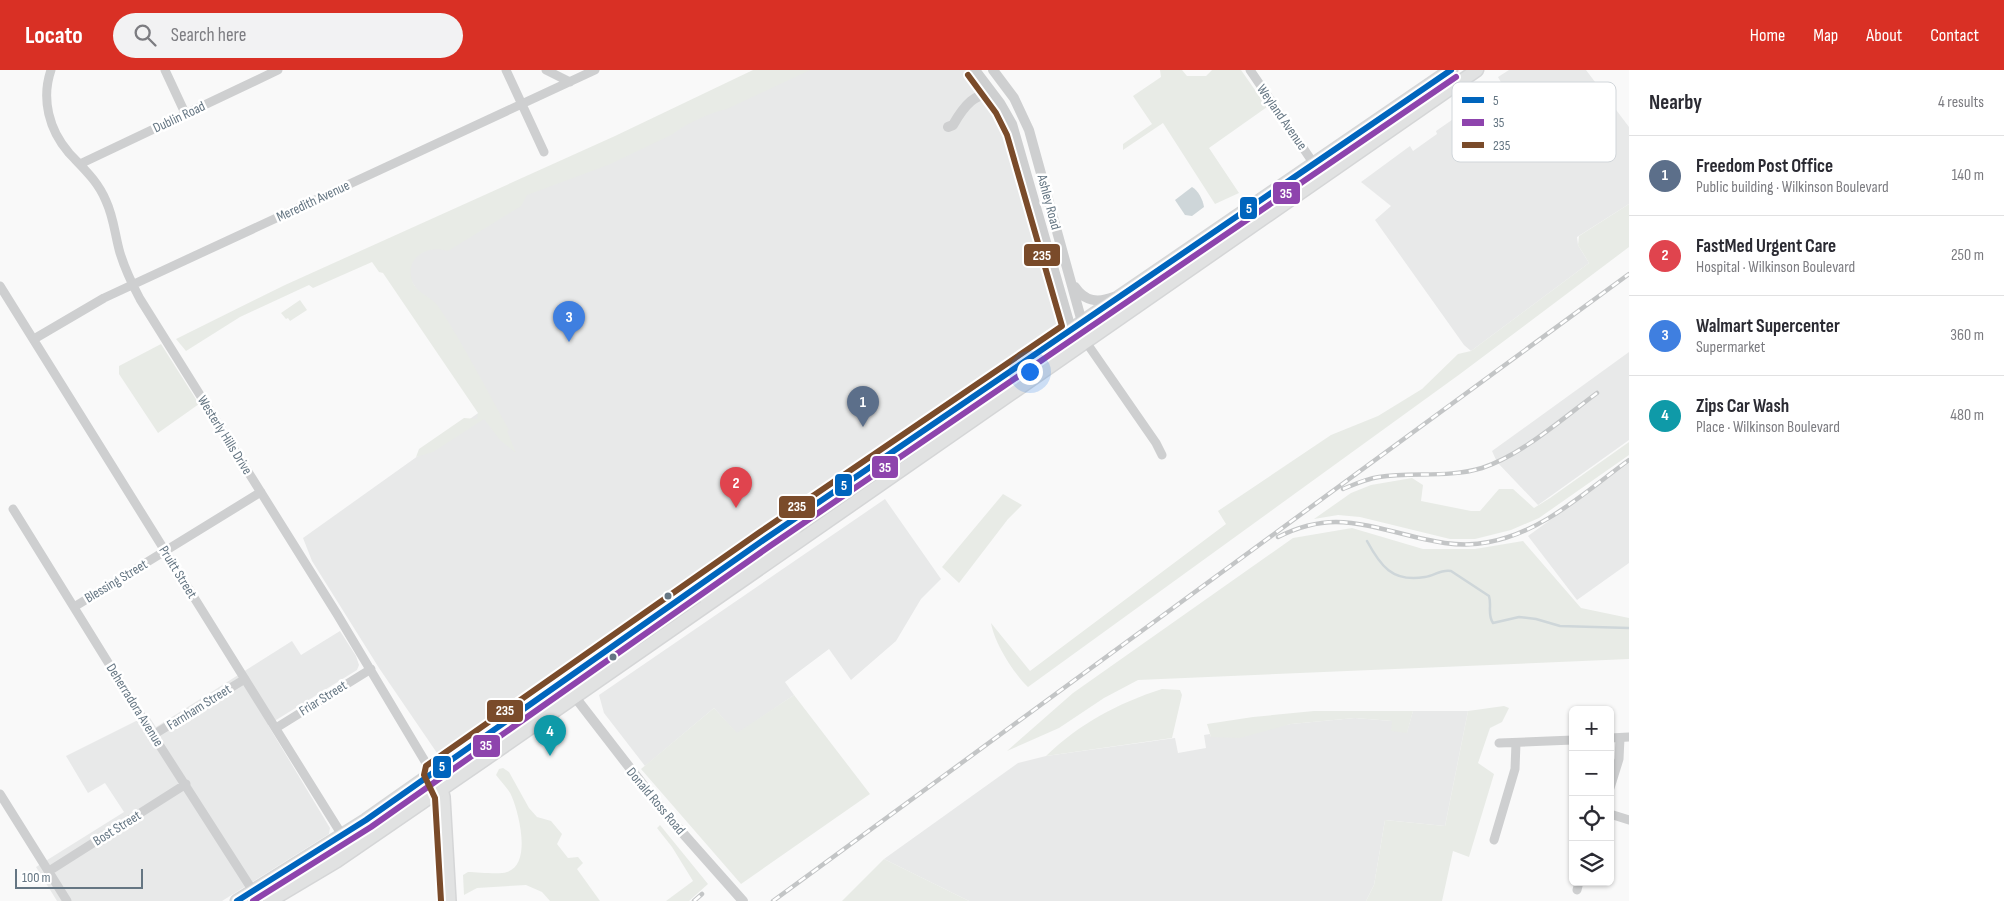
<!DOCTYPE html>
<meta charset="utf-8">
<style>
:root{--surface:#fff;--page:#f2f2f3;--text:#2b2b33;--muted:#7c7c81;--line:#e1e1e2;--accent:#d93025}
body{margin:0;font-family:"Sofia Sans Condensed",sans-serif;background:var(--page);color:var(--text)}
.controls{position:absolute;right:15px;bottom:15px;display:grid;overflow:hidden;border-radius:8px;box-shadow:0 1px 4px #0004}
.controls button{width:45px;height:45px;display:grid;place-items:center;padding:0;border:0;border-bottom:1px solid var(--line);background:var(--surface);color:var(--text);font:25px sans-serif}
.scale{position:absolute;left:15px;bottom:12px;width:128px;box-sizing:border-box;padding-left:5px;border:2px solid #657683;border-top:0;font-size:14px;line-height:18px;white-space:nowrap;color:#657683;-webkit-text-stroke:4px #fff;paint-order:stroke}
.you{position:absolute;left:1029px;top:301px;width:18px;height:18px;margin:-12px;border:4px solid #fff;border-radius:50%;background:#1a73e8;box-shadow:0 0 0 8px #1a73e833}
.badge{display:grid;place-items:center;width:32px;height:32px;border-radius:50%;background:var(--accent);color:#fff;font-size:16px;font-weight:700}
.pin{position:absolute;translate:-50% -41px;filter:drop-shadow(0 1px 2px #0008)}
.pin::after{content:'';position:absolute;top:26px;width:18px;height:15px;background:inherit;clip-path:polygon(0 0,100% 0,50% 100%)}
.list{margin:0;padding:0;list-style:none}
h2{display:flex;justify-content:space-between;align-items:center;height:65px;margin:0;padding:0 20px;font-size:21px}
h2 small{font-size:16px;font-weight:400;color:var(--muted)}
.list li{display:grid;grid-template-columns:32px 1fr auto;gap:15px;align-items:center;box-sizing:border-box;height:80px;padding:0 20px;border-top:1px solid var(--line)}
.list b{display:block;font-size:19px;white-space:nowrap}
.list p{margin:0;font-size:16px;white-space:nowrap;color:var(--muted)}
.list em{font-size:16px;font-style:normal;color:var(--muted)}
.icon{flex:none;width:28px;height:28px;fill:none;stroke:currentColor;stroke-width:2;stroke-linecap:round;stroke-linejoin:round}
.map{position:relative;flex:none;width:1629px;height:831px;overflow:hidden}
header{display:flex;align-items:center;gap:30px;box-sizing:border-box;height:70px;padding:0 25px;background:var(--accent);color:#fff}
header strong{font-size:24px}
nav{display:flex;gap:28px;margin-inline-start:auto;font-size:18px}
.search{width:350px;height:45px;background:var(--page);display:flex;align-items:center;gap:12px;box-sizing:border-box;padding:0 18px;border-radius:28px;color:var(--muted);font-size:19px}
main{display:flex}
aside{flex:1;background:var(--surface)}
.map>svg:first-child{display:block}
.built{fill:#e8e9e9}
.green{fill:#e8ebe6}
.water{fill:#ced6d9}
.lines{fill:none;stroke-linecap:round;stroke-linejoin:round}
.stream{stroke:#ced6d9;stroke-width:2.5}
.secondary-casing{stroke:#d5d6d7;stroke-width:14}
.primary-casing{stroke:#d5d6d7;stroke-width:15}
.minor{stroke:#cecfd0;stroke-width:9}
.tertiary{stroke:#cecfd0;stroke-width:10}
.secondary{stroke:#e1e2e2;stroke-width:11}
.primary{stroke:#e1e2e2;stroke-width:12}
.rail-casing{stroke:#c3c5c6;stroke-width:4.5}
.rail{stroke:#fff;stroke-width:2.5;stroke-dasharray:8;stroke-linecap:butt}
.bus-1-casing{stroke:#fff;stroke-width:10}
.bus-2-casing{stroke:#fff;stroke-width:10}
.bus-3-casing{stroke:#fff;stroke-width:10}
.bus-1{stroke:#0065bd;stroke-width:6}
.bus-2{stroke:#8e44ad;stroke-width:6}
.bus-3{stroke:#7a4b2a;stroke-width:6}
.bus-dot{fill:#657683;stroke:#fff;stroke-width:2}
.labels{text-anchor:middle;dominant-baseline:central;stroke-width:5;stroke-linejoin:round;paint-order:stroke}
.street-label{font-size:14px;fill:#657683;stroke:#fff}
.key{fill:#fff;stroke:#d1d6da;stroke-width:1}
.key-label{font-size:14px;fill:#657683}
.line-badge{stroke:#fff;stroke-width:2}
.badge-label{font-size:14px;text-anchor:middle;font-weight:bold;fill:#fff}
</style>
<header>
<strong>Locato</strong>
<div class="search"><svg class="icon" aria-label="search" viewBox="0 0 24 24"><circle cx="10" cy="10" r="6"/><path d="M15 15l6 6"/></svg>Search here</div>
<nav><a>Home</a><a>Map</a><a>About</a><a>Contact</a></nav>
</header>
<main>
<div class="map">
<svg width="1629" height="831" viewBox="0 0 1629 831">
<rect width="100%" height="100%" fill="#f9f9f9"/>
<path class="built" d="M757,0H969L996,35L1009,62L1056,231L1061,250L1059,258L765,460L614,567L611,561L437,683L379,598L312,491L303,468L488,336L387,171L616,67Z
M1509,0H1586L1629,57V134L1577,167L1578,175L1589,193L1471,281L1464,275L1375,150L1391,136L1361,112L1410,76L1413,81L1437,64L1436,61L1488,25L1495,37L1510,28L1498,7Z
M1629,282V370L1538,435L1497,392L1492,381Z
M1629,393V493L1577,530L1528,466Z
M885,429L941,509L921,529L896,571L851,610L829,579L785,612L794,625L737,664L714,638L645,696L604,643L599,625Z
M340,561L356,586L359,595L357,600L268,655L330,758L329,764L222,831H57L36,797L124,742L105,713L88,723L66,686L148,645L156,657L292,571L301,585Z
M1413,641H1468L1445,756L1385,750L1374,815L1366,831H969L884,789L1018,693L1046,686L1175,668L1178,683L1206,678L1204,665L1210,664L1211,667L1291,654L1355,648L1392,651L1407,662Z"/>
<path class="green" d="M753,0H810L727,39C712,42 685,54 673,64L608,95L527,125L521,136L448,181C426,174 403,189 413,213C418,224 432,227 438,236C464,275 486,319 509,360L507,361L516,383L500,370L484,349L433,382L416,387L419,379L464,348L477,349L478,343L383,203L379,202L372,192L313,218L309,215L240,247L186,281L176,269L285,215L615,66Z
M1160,0H1182L1187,6H1206L1212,0H1241L1267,37L1209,78L1239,123L1215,134L1163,53L1123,80V74L1152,54L1133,26L1161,7Z
M1629,134V177L1460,304L1028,617C1014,604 994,572 991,553L1030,601L1226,454L1218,441L1331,365L1378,346L1422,319L1458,284L1471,281L1589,193L1578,175L1579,166Z
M300,230L307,240L290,251L288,248L286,249L281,243Z
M161,274L199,334L158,363L119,304V296Z
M1629,372V385L1539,448L1511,460L1475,469H1450L1360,447L1338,445L1314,449L1351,423L1371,415L1412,408L1423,415L1421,431L1471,441H1480L1499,419H1513L1534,438L1550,428Z
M1003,424L1022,435L1008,449L959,513L942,497Z
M1352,458L1423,479H1475L1523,471L1581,538L1629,548V589L1138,610L1104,628L1059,658L1007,681L1073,623L1293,468Z
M1162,619L1180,620L1182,625L1172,668L1046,686C1079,654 1118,633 1162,619Z
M794,625L870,724L741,814L641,699L714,638L737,663Z
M1504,636L1509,638L1502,652L1490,658L1478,693L1494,704L1469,787L1453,781L1442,831H1366L1374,815L1385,750L1445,756L1468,641Z
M1314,641H1413L1407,663L1391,661L1392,651L1355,648L1291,654L1240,668L1211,667L1207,654L1253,647Z
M503,698L509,702L529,738L537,747L551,751L562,764L557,774L568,788L578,787L583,793L577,799L600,831H550L542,822L526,815L477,818L464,825L463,805L468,802C478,802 499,805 507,802C532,794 519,744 512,727C509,719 501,712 496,705L499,699Z
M660,755L708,814L689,831H666L693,811L672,777L657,758Z
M884,789L969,831H842Z"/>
<path class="water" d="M1192,117C1198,120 1203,130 1204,137L1192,146L1185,145L1175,130Z"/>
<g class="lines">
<path class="stream" d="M1367,471C1380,495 1392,513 1425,507C1434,506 1441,499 1451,501L1489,526C1492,536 1487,544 1493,553L1519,547L1536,549L1560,556L1629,558"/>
<defs>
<path id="secondary" d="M432,703L442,719L444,727L450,831"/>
<path id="primary" d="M706,529L721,514L794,461L797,456L795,449
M575,627L573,620L577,613L631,574L639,564
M237,831L366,750L765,469L1451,0
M270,831L337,791L487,688L1477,0"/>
</defs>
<use href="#secondary" class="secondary-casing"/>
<use href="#primary" class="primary-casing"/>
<path class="minor" d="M51,0C41,29 49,60 69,83C83,98 98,111 106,131C114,148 115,166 120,183C125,199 132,214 140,229L337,544L432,703
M165,0L185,43
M506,0L544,82
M546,0L570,12
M1250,0L1314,94
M80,94L278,0
M0,216L342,765L337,791
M34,269L104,228L595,0
M1086,272L1156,373L1162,385
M13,439L153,665L253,821L252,831
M74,537L261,422
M276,658L371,599
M153,665L245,609
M1610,668L1629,667
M1499,673L1573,670
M1610,718L1619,689L1620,668
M0,724L67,831
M1610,744L1629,750
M1494,770L1515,699L1516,673
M49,801L186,714
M1577,820L1579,812"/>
<path class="tertiary" d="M975,0L1000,33L1012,54L1069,252L1075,263L1086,272
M993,0L1014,28L1029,60L1085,263L1086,272
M948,57L953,55C961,41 978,14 997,30
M1075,217C1085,232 1098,233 1114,227
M575,627L664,742L743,831"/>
<use href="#secondary" class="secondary"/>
<use href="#primary" class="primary"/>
<defs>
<path id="rail" d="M1343,419C1355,414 1366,409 1379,407C1413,402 1449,408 1482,398C1522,385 1563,348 1597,323
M1278,467C1296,458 1316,452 1336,452C1388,453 1438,483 1489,472C1543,462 1586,421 1629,390
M694,831L702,824
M773,831L1629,204"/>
</defs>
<use href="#rail" class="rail-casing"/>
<use href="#rail" class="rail"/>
<defs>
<path id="bus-1" d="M237,831L366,750L765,469L1451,0"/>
<path id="bus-2" d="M253,831L371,757L770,476L1456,7"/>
<path id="bus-3" d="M441,831L435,728L424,705L426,696L760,462L1062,256L1007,65L996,43L968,5"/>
</defs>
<use href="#bus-1" class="bus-1-casing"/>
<use href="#bus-2" class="bus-2-casing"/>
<use href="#bus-3" class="bus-3-casing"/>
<use href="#bus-1" class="bus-1"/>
<use href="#bus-2" class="bus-2"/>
<use href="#bus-3" class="bus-3"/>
</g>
<g class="bus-dot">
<circle cx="668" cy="526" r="4.5"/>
<circle cx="613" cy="587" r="4.5"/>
</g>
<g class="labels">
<g class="street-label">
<text transform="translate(179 47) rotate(-25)">Dublin Road</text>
<text transform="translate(1282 47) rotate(55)">Weyland Avenue</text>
<text transform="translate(313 131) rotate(-25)">Meredith Avenue</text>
<text transform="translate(1049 132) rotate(75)">Ashley Road</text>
<text transform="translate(225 365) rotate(58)">Westerly Hills Drive</text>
<text transform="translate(178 502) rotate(58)">Pruitt Street</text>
<text transform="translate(116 511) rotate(-31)">Blessing Street</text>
<text transform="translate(323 628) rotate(-32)">Friar Street</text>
<text transform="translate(135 635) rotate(58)">Deherradora Avenue</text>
<text transform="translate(199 637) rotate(-32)">Farnham Street</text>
<text transform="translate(656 731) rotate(50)">Donald Ross Road</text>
<text transform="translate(117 758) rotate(-32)">Bost Street</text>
</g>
</g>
<rect x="1452" y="12" width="164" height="80" rx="8" class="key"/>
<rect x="1462" y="27" width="22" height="6" fill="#0065bd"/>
<rect x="1462" y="49" width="22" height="7" fill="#8e44ad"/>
<rect x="1462" y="72" width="22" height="6" fill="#7a4b2a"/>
<g class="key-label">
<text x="1493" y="35">5</text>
<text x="1493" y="57">35</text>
<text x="1493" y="80">235</text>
</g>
<g class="line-badge">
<rect x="1272" y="111" width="29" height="24" rx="5" fill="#8e44ad"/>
<rect x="1239" y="126" width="19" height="24" rx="5" fill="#0065bd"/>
<rect x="1023" y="173" width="38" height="24" rx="5" fill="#7a4b2a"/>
<rect x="871" y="385" width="28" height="24" rx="5" fill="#8e44ad"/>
<rect x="834" y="403" width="19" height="24" rx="5" fill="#0065bd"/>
<rect x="778" y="425" width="38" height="24" rx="5" fill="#7a4b2a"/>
<rect x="486" y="629" width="38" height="24" rx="5" fill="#7a4b2a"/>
<rect x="472" y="664" width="29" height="24" rx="5" fill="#8e44ad"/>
<rect x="432" y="685" width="20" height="24" rx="5" fill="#0065bd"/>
</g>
<g class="badge-label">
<text x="1286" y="128">35</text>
<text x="1249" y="143">5</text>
<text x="1042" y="190">235</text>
<text x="885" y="402">35</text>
<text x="844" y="420">5</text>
<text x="797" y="441">235</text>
<text x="505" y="645">235</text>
<text x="486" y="680">35</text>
<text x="442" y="701">5</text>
</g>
</svg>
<div class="controls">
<button>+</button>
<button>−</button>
<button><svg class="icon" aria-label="locate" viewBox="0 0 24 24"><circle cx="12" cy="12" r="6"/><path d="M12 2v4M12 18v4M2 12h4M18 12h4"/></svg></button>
<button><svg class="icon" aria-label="layers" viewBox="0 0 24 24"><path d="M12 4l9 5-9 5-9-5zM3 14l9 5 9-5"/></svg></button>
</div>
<div class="scale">100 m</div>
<div class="you"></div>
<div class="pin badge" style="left:863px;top:357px;background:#5c6f8a">1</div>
<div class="pin badge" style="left:736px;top:438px;background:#e0444e">2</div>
<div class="pin badge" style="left:569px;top:272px;background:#3f7fe0">3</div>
<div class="pin badge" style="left:550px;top:686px;background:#0f9aa8">4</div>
</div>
<aside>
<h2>Nearby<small>4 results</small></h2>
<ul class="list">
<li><span class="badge" style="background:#5c6f8a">1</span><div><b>Freedom Post Office</b><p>Public building · Wilkinson Boulevard</p></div><em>140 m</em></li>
<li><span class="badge" style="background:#e0444e">2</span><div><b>FastMed Urgent Care</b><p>Hospital · Wilkinson Boulevard</p></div><em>250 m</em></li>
<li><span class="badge" style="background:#3f7fe0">3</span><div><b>Walmart Supercenter</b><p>Supermarket</p></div><em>360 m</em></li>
<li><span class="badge" style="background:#0f9aa8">4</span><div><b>Zips Car Wash</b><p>Place · Wilkinson Boulevard</p></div><em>480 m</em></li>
</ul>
</aside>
</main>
